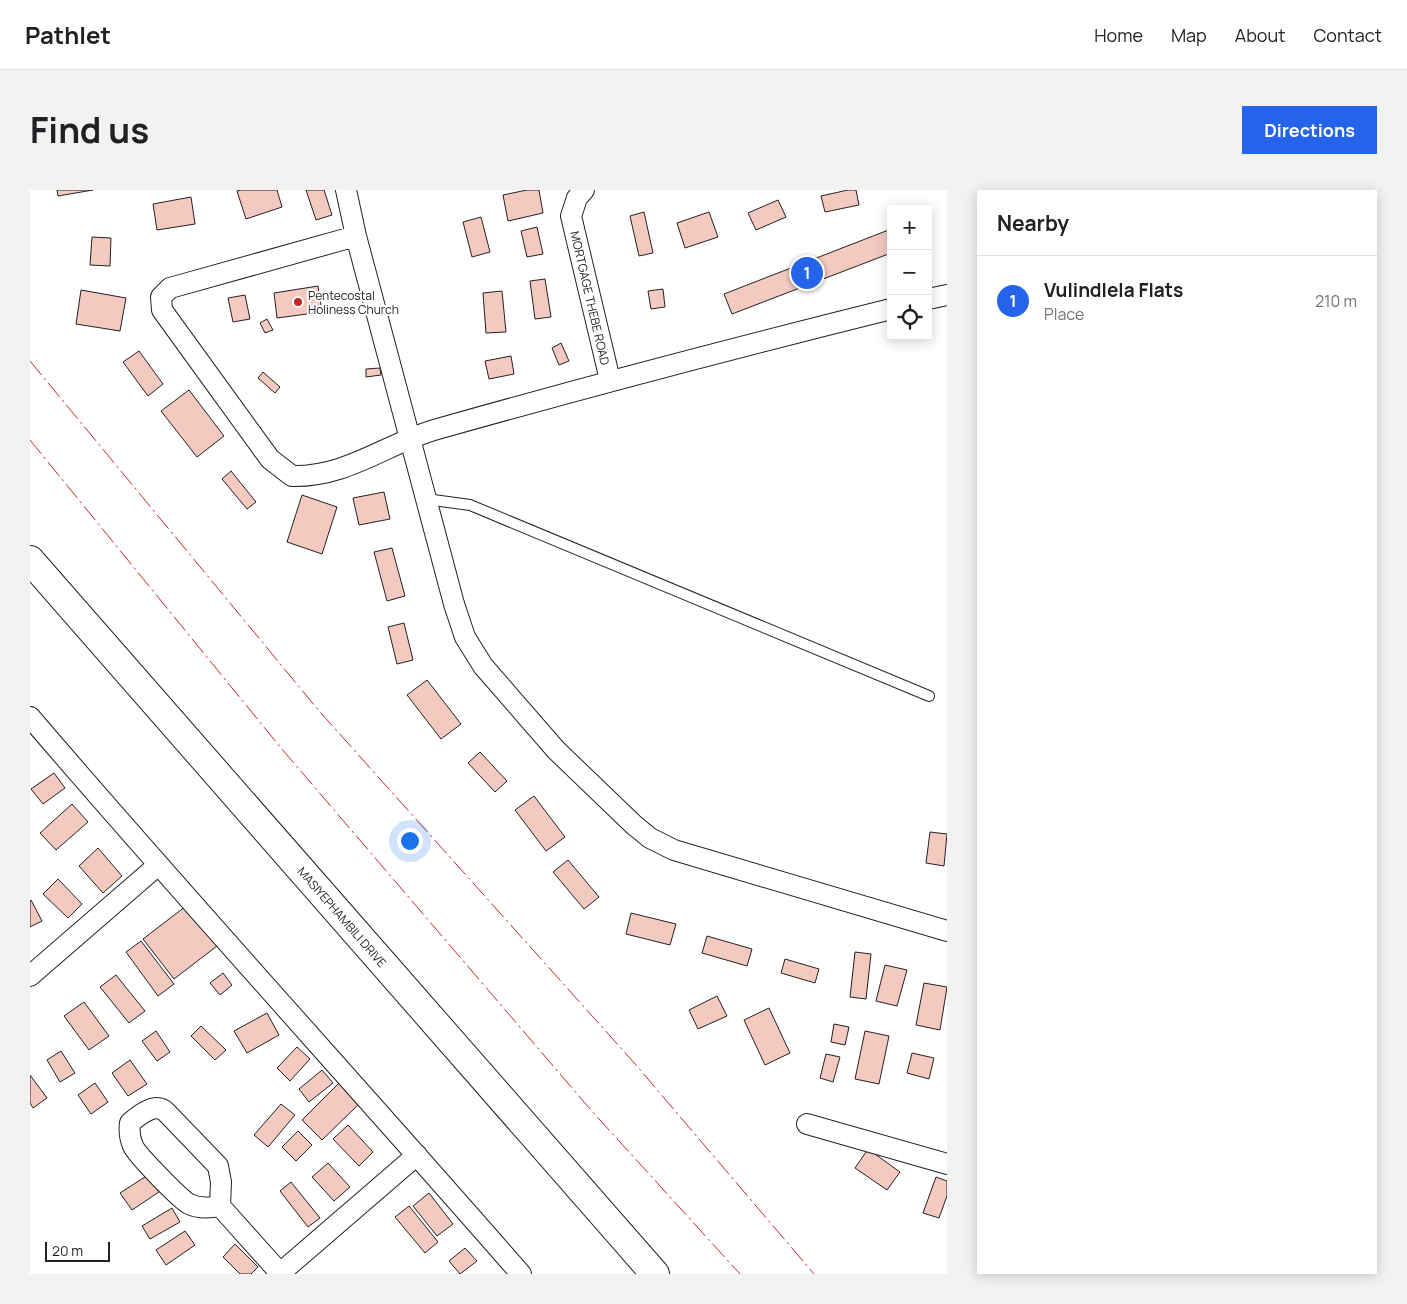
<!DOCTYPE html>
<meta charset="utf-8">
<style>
:root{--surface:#fff;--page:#f2f2f2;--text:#202124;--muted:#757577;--line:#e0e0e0;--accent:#2563eb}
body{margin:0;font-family:Manrope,sans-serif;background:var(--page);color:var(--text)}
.controls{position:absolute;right:15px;top:15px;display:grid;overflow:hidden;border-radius:0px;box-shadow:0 2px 12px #0003}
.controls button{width:45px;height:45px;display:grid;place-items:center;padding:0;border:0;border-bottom:1px solid var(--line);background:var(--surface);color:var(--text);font:25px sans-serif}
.scale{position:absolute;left:15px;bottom:12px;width:65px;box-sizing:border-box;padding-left:5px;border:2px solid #222;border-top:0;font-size:14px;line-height:18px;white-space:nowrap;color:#222;-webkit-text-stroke:4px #fff;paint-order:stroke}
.you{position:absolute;left:379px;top:650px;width:18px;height:18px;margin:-12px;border:4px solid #fff;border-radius:50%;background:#1a73e8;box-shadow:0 0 0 8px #1a73e833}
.badge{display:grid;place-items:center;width:32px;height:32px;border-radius:50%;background:var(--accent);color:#fff;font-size:16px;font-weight:700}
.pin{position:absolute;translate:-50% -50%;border:2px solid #fff;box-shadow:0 1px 5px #0006}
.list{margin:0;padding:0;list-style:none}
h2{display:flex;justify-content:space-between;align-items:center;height:65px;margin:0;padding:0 20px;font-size:21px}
h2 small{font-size:16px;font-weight:400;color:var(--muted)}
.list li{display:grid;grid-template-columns:32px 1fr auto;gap:15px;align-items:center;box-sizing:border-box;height:90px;padding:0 20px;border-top:1px solid var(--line)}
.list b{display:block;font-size:19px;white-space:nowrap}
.list p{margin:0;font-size:16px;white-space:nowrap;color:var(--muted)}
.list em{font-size:16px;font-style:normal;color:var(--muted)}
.icon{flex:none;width:28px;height:28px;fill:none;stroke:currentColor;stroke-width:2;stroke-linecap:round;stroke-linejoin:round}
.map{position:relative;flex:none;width:917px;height:1084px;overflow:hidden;border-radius:0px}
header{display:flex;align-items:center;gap:30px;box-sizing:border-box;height:70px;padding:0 25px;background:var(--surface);border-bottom:1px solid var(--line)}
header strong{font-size:24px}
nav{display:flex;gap:28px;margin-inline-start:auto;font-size:18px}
.intro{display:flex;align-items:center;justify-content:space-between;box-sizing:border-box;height:120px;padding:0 30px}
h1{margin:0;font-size:35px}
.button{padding:12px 22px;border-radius:0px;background:var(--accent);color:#fff;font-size:18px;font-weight:700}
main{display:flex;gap:30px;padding:0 30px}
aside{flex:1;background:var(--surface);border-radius:0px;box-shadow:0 2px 12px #0003}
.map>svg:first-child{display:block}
.building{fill:#f3c9c0;stroke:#222}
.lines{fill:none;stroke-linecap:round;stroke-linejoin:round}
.service-casing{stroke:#222;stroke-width:12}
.minor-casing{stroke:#222;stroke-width:22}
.primary-casing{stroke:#222;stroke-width:30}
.service{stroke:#fff;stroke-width:10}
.minor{stroke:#fff;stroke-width:20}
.primary{stroke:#fff;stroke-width:28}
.power{stroke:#c62828;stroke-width:1;stroke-dasharray:18 4 2.5 4;stroke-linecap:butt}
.poi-dot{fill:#c62828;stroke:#fff;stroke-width:2}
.labels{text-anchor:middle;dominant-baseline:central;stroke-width:4;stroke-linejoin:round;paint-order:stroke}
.poi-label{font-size:12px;fill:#222;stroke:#fff;text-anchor:start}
.street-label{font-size:12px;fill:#222;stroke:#fff}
</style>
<header>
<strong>Pathlet</strong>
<nav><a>Home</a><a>Map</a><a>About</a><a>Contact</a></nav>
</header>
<div class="intro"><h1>Find us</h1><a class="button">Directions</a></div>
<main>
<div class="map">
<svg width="917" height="1084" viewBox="0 0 917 1084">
<rect width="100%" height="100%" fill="#fff"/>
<path class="building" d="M27,0H63L28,6Z
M211,0H247L252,17L216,29L207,1Z
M276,0H294L302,25L286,30Z
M497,0H509L513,23L478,31L473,5Z
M818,0H826L829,15L795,22L791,6Z
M161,7L165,34L127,40L123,14Z
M748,10L756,27L726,40L718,23Z
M614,22L623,63L609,66L600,26Z
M679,22L688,47L655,58L647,33Z
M451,27L460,62L442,67L433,32Z
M507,37L513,64L497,67L491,41Z
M861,39V63L702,124L694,104Z
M62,47L81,48L80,76L60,75Z
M515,89L521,127L505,129L500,91Z
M288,96L292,122L247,128L244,103Z
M633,99L635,117L621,119L618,101Z
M51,100L96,108L90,141L46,134Z
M472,101L476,142L456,143L453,103Z
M215,105L220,129L203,132L198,108Z
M237,129L243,140L235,143L230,133Z
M531,153L539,171L529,175L522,158Z
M109,161L133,194L118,206L93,172Z
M481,166L484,184L459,189L455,171Z
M350,178L351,185L336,187V179Z
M233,182L250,197L245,203L228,188Z
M159,200L194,246L167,267L131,221Z
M201,281L226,312L217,319L192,289Z
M354,302L360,329L329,335L323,308Z
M272,305L307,317L292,364L257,352Z
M362,358L375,406L357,411L344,362Z
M374,433L383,470L367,474L358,437Z
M397,490L431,534L411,549L377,505Z
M450,562L477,591L465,602L438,573Z
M24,583L35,598L13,614L1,599Z
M504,606L535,647L516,661L485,620Z
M42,614L58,632L26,660L10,643Z
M900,642L917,644L914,676L896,673Z
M68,658L92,686L73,703L49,676Z
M538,670L569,707L554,719L523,682Z
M28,689L52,714L38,728L13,704Z
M1,710L12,731L0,737V711Z
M156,716L187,756L144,789L113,749Z
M601,723L646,734L640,755L596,744Z
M677,746L722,759L717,776L672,763Z
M111,751L144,794L128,806L96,762Z
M825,762L841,764L836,809L820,807Z
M755,769L789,779L785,793L751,783Z
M855,775L877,780L867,816L846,811Z
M193,783L202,795L190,805L180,793Z
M86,785L115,821L99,833L70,797Z
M894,793L917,797L910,840L886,835Z
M687,806L697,826L668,839L659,820Z
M54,812L79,846L59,860L34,826Z
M739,818L760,863L735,875L714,830Z
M237,823L249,845L217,863L204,841Z
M804,834L819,837L815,855L801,852Z
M171,836L196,860L185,870L161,846Z
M126,841L140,862L127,871L112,851Z
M835,841L859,846L849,894L825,889Z
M267,857L280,869L260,891L247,878Z
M31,861L45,883L30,892L17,870Z
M882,863L904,868L899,889L877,883Z
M796,864L810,867L803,892L790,888Z
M100,870L117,894L98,906L82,883Z
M292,880L303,893L279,912L269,899Z
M0,885L17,908L3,918L0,913Z
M310,892L330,913L292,950L272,930Z
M65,893L78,912L61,924L48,905Z
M251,914L265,925L238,957L224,945Z
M318,935L343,962L329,976L303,949Z
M268,941L282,955L266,971L252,957Z
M838,959L870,982L857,1000L825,978Z
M298,973L320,997L304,1011L282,987Z
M118,985L129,1002L102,1020L90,1003Z
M906,987L917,991V1006L909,1028L893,1023Z
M261,992L290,1028L278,1037L250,1001Z
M399,1003L423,1034L407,1046L383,1016Z
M379,1016L408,1052L395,1063L365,1027Z
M142,1018L150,1032L120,1049L112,1036Z
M155,1041L165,1055L136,1075L126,1060Z
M205,1054L228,1077L221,1084H210L193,1067Z
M435,1058L447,1071L430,1084L419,1071Z"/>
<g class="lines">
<defs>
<path id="service" d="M396,309L440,315L899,506"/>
<path id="minor" d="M316,0L326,46L424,414L435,447L453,476L526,560L604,635L620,648L644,660L917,741
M554,0L547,8L541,26L580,190
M326,46L140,98L131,107L132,120L240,269L262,286C317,287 354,255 404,240C556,197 708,157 861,119
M898,109L917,105
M0,527C161,715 328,897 491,1084
M0,786L127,676
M777,934L917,974
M190,1016C180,1018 169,1019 159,1014C150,1009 107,965 103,956C100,949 99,940 100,933C110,924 126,912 136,922L188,976L191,992L190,1016L250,1083
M249,1084L387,965"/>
<path id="primary" d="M0,370L625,1084"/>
</defs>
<use href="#service" class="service-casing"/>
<use href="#minor" class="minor-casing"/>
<use href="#primary" class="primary-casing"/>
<use href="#service" class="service"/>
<use href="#minor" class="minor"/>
<use href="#primary" class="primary"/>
<path class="power" d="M0,171L290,522L606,875L784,1084
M0,250L251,558L560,919L710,1084"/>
</g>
<circle class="poi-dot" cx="268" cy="112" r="5"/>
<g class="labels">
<g class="poi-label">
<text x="278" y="105">Pentecostal<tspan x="278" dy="14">Holiness Church</tspan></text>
</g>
<g class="street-label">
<text transform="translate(560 108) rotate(77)">MORTGAGE THEBE ROAD</text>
<text transform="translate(312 727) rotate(49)">MASIYEPHAMBILI DRIVE</text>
</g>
</g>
</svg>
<div class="controls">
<button>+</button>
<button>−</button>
<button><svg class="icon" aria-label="locate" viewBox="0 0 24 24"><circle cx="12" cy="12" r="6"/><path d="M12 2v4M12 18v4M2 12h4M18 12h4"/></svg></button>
</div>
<div class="scale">20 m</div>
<div class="you"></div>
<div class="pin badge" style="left:777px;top:83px">1</div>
</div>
<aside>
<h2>Nearby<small></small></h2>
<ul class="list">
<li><span class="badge">1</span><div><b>Vulindlela Flats</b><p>Place</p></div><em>210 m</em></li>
</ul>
</aside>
</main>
